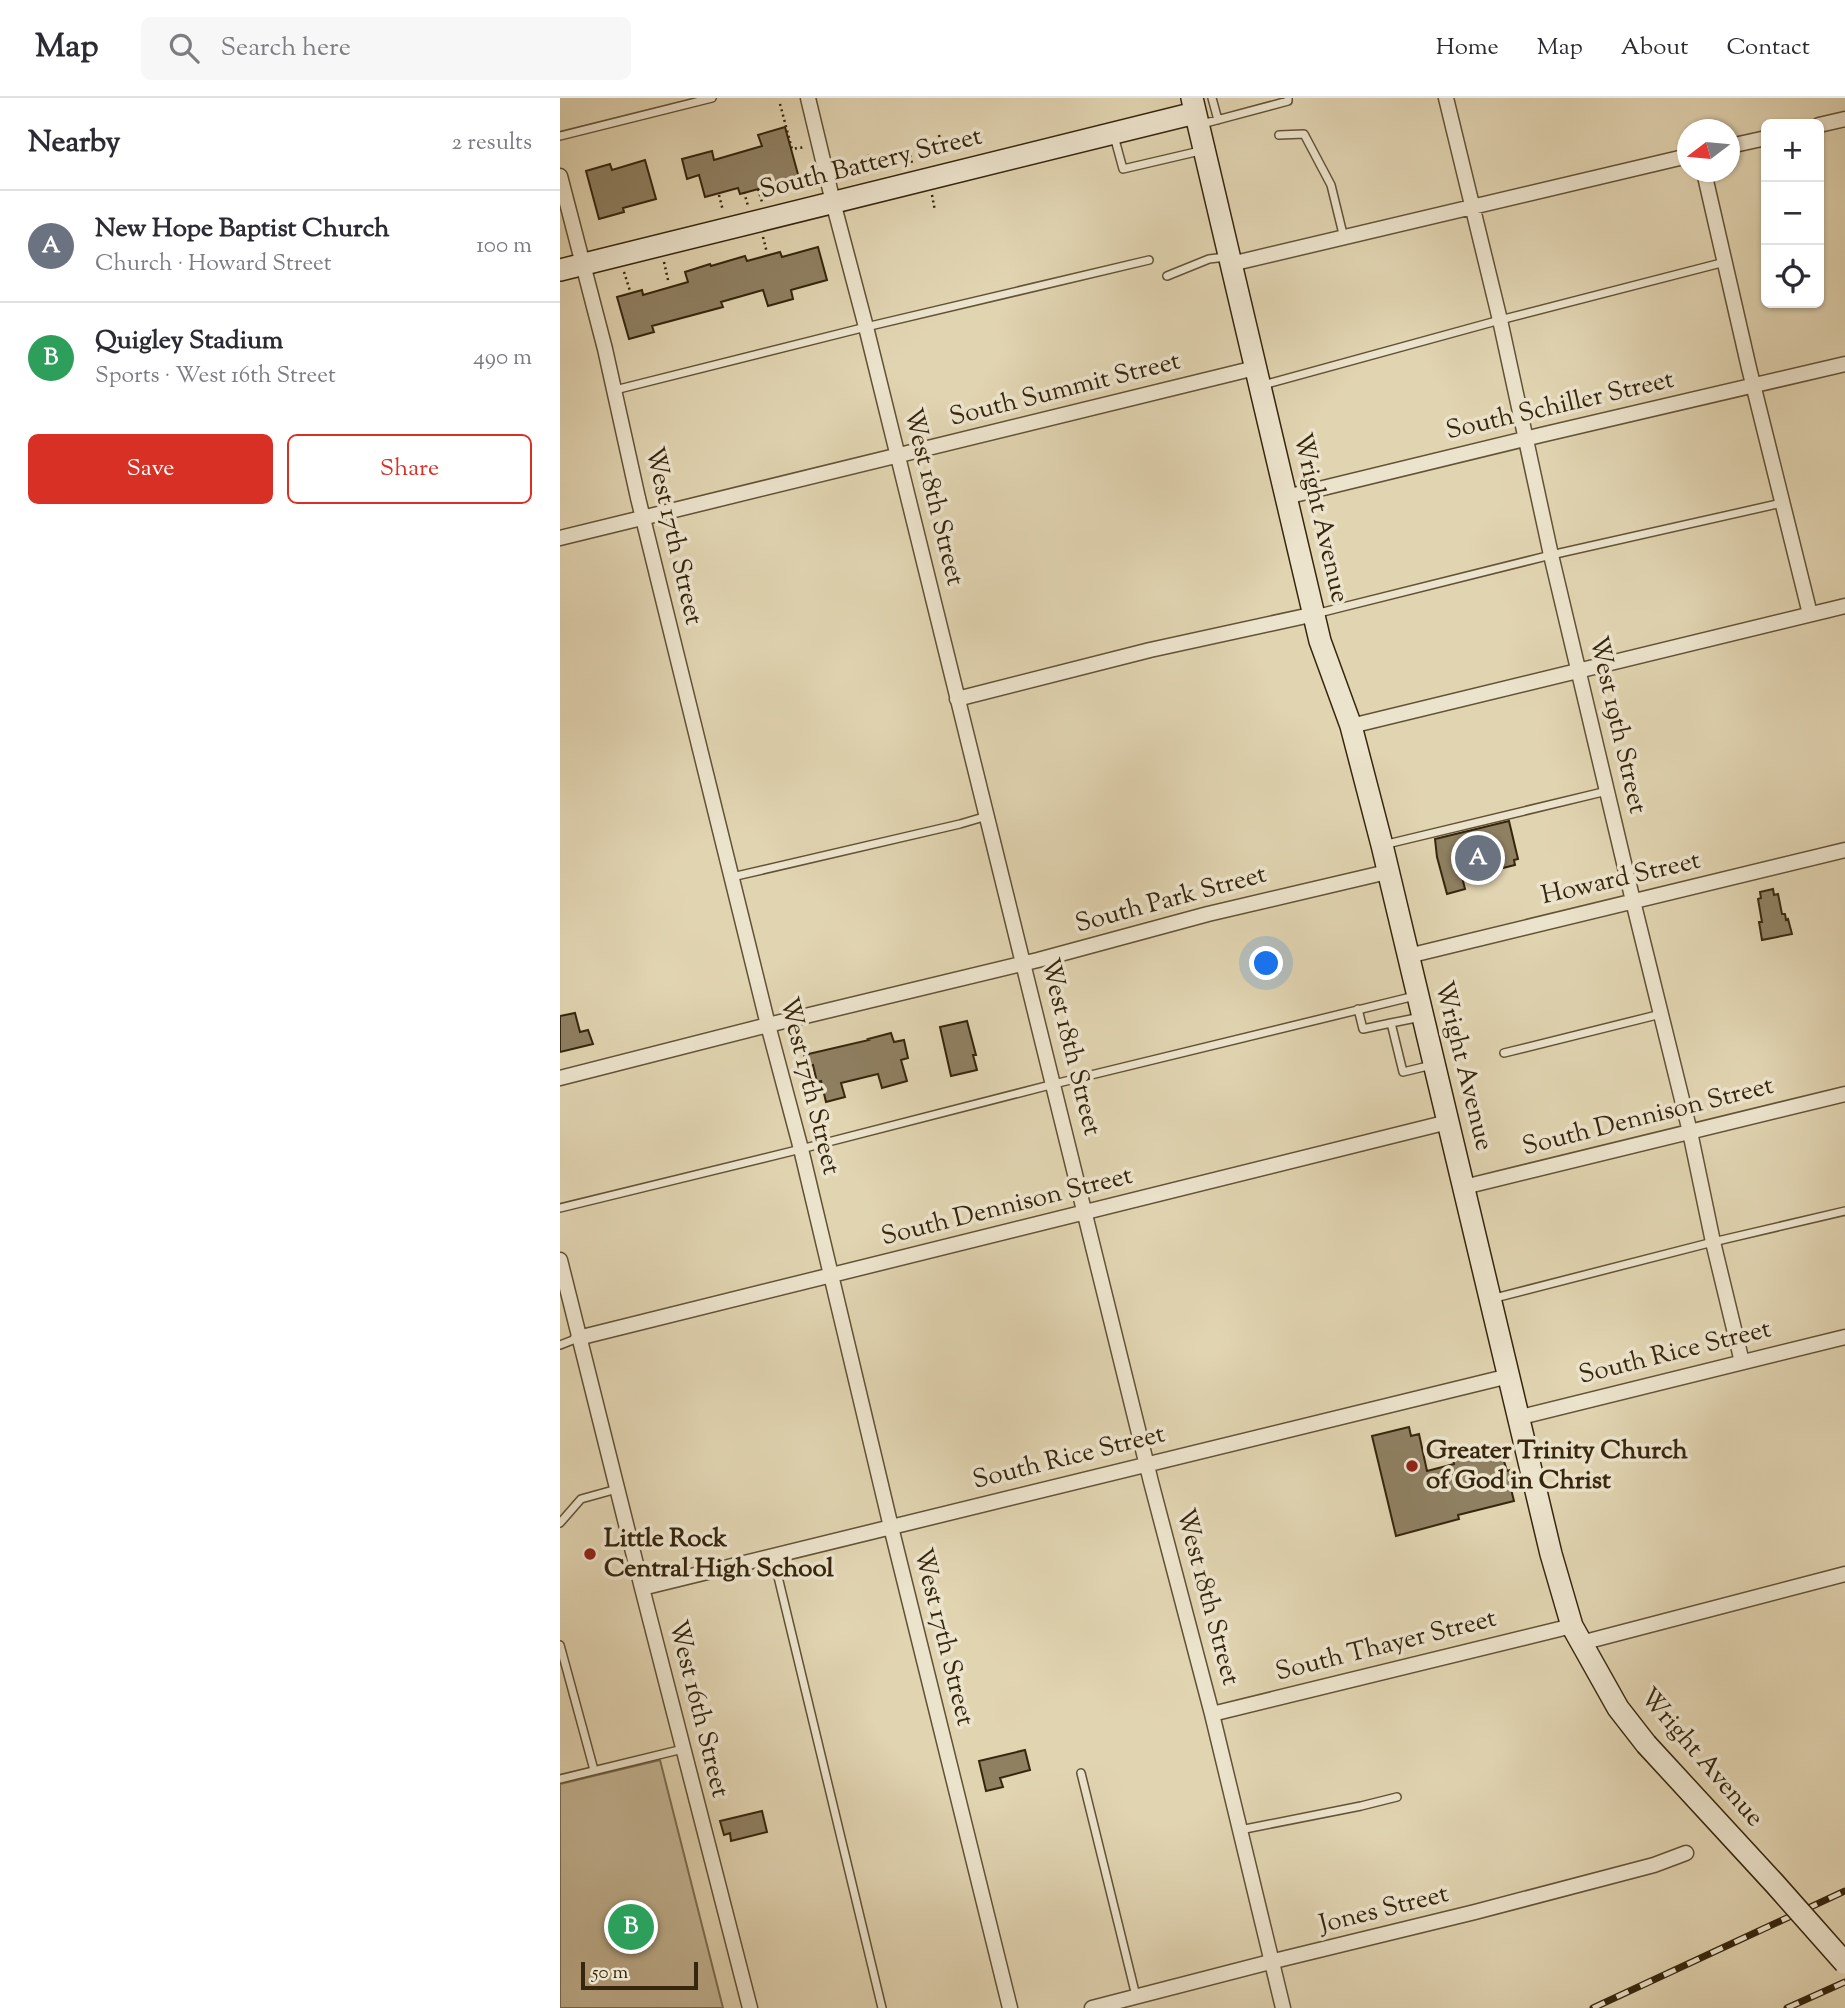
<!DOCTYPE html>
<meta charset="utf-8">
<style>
:root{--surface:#fff;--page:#f7f7f7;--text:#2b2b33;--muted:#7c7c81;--line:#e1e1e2;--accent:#d93025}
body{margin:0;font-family:"Sorts Mill Goudy",serif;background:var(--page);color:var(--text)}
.controls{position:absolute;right:21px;top:21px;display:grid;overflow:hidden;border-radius:10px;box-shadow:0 2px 5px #0004}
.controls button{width:63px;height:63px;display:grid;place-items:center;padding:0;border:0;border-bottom:2px solid var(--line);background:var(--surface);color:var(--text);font:35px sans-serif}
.compass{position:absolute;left:1117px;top:21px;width:63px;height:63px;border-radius:50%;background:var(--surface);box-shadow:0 2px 5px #0004;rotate:254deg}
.scale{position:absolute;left:21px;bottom:18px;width:117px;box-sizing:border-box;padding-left:7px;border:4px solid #36260d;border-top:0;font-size:19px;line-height:24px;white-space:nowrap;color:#36260d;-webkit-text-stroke:5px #ece3cc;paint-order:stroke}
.you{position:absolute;left:707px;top:866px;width:24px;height:24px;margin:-18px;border:5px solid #fff;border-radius:50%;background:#1a73e8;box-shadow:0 0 0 10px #1a73e833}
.badge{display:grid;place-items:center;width:46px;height:46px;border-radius:50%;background:var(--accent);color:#fff;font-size:23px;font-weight:700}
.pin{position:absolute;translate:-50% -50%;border:4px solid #fff;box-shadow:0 2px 7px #0006}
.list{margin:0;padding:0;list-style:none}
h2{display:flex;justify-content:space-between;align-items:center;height:91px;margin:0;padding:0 28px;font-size:30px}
h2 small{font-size:23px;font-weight:400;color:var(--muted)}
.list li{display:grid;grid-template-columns:46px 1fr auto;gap:21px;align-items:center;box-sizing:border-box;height:112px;padding:0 28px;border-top:2px solid var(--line)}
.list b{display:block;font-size:26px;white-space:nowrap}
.list p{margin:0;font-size:23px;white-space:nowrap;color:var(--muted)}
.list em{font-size:23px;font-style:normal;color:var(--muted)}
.actions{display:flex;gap:14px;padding:21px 28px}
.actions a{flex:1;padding:16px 0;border:2px solid var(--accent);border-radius:10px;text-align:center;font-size:24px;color:var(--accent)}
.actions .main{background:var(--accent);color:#fff}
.icon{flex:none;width:38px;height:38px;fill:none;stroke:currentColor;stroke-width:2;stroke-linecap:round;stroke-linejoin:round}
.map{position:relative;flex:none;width:1285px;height:1910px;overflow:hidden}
header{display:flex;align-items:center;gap:42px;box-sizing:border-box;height:98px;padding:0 35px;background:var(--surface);border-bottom:2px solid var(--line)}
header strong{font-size:33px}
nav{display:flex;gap:38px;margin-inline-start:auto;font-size:24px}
.search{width:490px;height:63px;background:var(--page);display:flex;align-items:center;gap:18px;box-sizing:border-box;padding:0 24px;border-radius:10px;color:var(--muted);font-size:26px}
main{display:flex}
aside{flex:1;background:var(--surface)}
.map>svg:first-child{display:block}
.green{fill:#c4b695;stroke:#7d6e51;stroke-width:2}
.building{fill:#8f8062;stroke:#36260d;stroke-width:2}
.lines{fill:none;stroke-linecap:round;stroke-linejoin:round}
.lane-casing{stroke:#615236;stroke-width:10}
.street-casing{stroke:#615236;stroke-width:17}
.secondary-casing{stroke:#36260d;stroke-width:24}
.path{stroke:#36260d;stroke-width:2.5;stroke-dasharray:2 3.5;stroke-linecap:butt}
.lane{stroke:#ece3cc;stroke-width:7}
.street{stroke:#ece3cc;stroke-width:14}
.secondary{stroke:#ece3cc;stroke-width:21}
.rail-casing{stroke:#36260d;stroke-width:7}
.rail{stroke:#ece3cc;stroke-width:4.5;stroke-dasharray:13;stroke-linecap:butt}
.secondary-bridge-casing{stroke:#36260d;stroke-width:24;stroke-linecap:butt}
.secondary-bridge{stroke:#ece3cc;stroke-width:21}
.poi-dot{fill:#8f2418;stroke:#ece3cc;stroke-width:2.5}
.labels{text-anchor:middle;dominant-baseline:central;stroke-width:7;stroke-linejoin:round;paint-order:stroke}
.street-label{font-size:26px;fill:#36260d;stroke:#ece3cc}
.poi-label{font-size:26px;font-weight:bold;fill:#36260d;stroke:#ece3cc;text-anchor:start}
</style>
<header>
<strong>Map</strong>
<div class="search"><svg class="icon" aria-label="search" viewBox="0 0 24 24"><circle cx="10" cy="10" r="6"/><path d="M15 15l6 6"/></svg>Search here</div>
<nav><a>Home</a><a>Map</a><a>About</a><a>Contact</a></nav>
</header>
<main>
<aside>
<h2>Nearby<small>2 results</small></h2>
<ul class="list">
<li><span class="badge" style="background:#6b7280">A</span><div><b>New Hope Baptist Church</b><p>Church · Howard Street</p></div><em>100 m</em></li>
<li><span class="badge" style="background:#2e9e5b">B</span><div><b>Quigley Stadium</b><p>Sports · West 16th Street</p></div><em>490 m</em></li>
</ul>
<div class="actions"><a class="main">Save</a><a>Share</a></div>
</aside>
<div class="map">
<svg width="1285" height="1910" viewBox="0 0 1285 1910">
<rect width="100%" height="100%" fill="#e1d4b1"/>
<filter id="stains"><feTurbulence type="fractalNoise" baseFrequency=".00286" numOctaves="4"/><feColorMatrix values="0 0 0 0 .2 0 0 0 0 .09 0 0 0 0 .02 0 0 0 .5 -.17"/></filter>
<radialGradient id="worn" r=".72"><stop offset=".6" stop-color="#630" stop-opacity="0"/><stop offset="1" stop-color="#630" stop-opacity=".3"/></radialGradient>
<path class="green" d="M100,1662L163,1910H0V1686Z"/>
<path class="building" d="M225,29L239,80L180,96L178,90L145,99L139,77L127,81L122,61L152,53L154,62L202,48L198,37Z
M85,62L96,101L63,110L64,114L39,121L26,73L50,66L52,72Z
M258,149L267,182L231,192L233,201L208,208L203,192L161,204L163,209L92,228L94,234L69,241L57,199L82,192L83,197L128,184L125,174L150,166L151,168L185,158L187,163L220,154L222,159Z
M949,723L958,761L954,762L955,767L943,770L942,765L901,775L905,791L887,796L877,759L875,741Z
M1213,791L1214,797L1218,796L1222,816H1225L1226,822L1228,821L1232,836L1202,842L1199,824H1202L1198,801L1201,800L1200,794Z
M15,915L20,934L28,932L33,946L0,954V918Z
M407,923L416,957H413L417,972L391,978L380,929Z
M331,935L334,944L344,942L348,960L341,962L347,983L322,990L318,976L281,985L285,999L266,1004L261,983L257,984L253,967L247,968L244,957L309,942L308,941Z
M849,1329L851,1338L859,1336L867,1373L894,1366L893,1361L931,1351L934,1363L943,1360L947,1373L950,1372L955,1391H951L954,1403L898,1417L899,1421L836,1438L812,1338Z
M465,1652L470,1672L440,1680L443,1689L426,1693L419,1663Z
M202,1713L207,1734L171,1743L170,1735L164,1737L160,1723Z"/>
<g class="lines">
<defs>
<path id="lane" d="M652,0L658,22
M642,26L728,3V0
M719,37L744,36L771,87L784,140
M0,38L152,0
M554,38L563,71L640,53
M607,178L649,161L666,159
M703,287L940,222L1165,164
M55,292L306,229L589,162
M755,516L991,457L1222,405
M823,747L1047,693
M172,779L400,726L427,718
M798,911L803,931L831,925
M861,919L831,925L843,974L872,967
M944,955L1101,916
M0,1110L241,1051L494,986L855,898
M931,1201L1153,1144L1285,1113
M0,1247L18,1240
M0,1425L21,1401L57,1391
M213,1458L322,1910
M0,1547L34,1672
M521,1675L576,1898
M0,1681L123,1651
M680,1732L801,1708L837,1699"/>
<path id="street" d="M248,0L273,104L306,229L591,1384L652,1616L723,1910
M886,0L940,222L991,457L1073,803L1130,1034L1153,1144L1182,1264
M1259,27L1285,21
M1170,48L1206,40
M1144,74L1189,270L1250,516
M0,78L45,251L78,400L208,927L241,1051L331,1429L450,1910
M671,166L1128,58
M726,399L981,337L1285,266
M0,440L695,270
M397,601L590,552L755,516
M791,628L1285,508
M848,858L1285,752
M0,980L208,927L478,862L648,816L827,774
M904,1089L1285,996
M0,1162L82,1490L190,1910
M18,1240L888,1024
M957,1320L1285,1239
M82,1490L949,1278
M1021,1545L1285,1476
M652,1616L1012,1528
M532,1910L714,1863L915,1814L1094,1767L1126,1755"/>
<path id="secondary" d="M632,0L760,543L791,628L822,747L991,1456L1012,1528L1058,1610L1086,1646
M0,172L635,15"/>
</defs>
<use href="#lane" class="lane-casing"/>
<use href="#street" class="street-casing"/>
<use href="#secondary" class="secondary-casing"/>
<path class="path" d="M220,6L232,51L245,49
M379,37L384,58
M349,52L352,65
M309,56L313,75
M198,91L202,104
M184,94L188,108
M159,97L163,113
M372,97L375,113
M203,139L207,155
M104,164L108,182
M64,174L70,193"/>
<use href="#lane" class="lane"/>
<use href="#street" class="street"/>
<use href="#secondary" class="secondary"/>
<defs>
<path id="rail" d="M1033,1910L1285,1793
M1227,1910L1285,1884"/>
</defs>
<use href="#rail" class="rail-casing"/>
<use href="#rail" class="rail"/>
<defs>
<path id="secondary-bridge" d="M1086,1646L1215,1786L1285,1865"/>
</defs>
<use href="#secondary-bridge" class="secondary-bridge-casing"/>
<use href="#secondary-bridge" class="secondary-bridge"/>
</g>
<g class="poi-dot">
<circle cx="852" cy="1368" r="7"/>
<circle cx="30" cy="1456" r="7"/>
</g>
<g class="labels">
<g class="street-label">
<text transform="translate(311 66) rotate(-14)">South Battery Street</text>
<text transform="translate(505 292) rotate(-14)">South Summit Street</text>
<text transform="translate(1000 308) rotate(-13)">South Schiller Street</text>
<text transform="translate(373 399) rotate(76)">West 18th Street</text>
<text transform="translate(760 420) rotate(77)">Wright Avenue</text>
<text transform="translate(113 438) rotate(77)">West 17th Street</text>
<text transform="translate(1057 627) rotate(77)">West 19th Street</text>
<text transform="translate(1061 781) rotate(-13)">Howard Street</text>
<text transform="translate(611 802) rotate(-15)">South Park Street</text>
<text transform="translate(510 949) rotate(76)">West 18th Street</text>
<text transform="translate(903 968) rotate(76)">Wright Avenue</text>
<text transform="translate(249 988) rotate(76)">West 17th Street</text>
<text transform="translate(1088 1019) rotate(-14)">South Dennison Street</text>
<text transform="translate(447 1109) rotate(-14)">South Dennison Street</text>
<text transform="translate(1115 1255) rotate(-14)">South Rice Street</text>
<text transform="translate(509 1360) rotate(-14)">South Rice Street</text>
<text transform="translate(647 1499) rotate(75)">West 18th Street</text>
<text transform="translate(383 1539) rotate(76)">West 17th Street</text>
<text transform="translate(826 1548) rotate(-14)">South Thayer Street</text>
<text transform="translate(138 1611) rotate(76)">West 16th Street</text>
<text transform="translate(1141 1660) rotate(49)">Wright Avenue</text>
<text transform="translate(824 1812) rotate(-14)">Jones Street</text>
</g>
<g class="poi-label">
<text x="866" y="1353">Greater Trinity Church<tspan x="866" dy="30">of God in Christ</tspan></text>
<text x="44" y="1441">Little Rock<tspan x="44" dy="30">Central High School</tspan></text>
</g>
</g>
<rect width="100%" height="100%" filter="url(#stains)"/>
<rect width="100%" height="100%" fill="url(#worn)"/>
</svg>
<div class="controls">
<button>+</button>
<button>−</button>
<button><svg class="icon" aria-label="locate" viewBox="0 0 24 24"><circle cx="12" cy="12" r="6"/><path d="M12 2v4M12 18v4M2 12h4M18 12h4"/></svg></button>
</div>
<svg class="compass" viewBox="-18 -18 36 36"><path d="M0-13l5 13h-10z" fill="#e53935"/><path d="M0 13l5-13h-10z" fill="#7c7c81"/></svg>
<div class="scale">50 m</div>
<div class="you"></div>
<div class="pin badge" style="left:918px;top:760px;background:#6b7280">A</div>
<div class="pin badge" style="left:71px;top:1829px;background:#2e9e5b">B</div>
</div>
</main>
